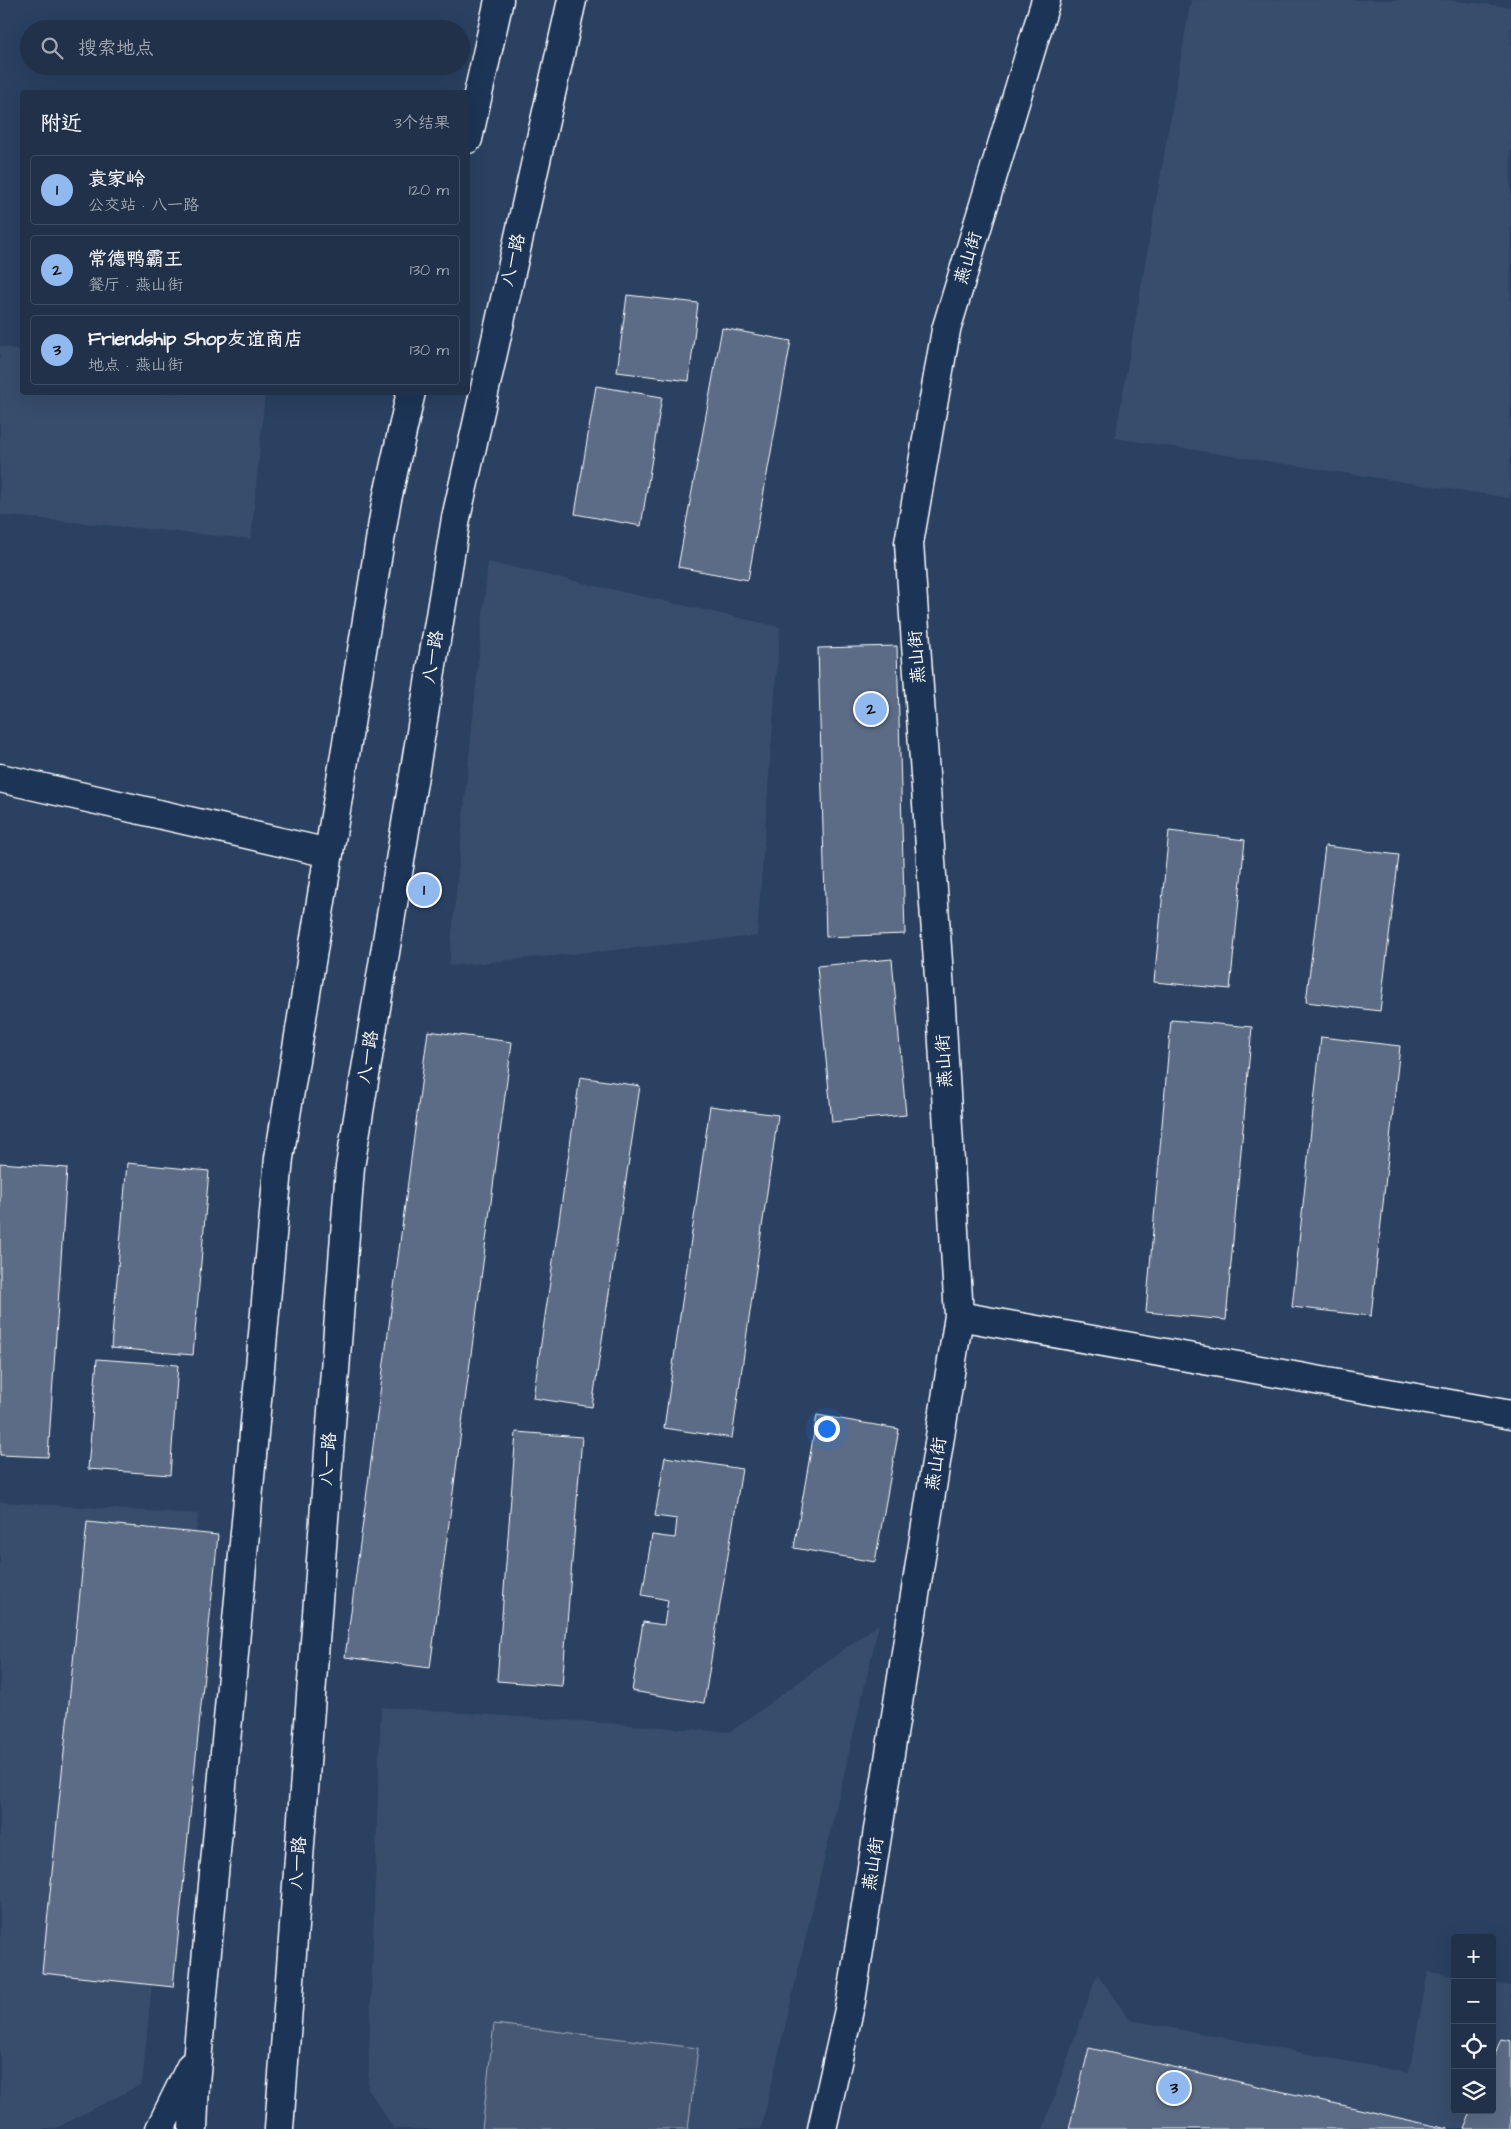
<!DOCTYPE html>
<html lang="zh">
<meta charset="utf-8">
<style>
:root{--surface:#203149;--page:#2d3d53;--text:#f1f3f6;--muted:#a2a9b4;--line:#3d4c61;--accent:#90b9f0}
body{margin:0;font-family:"Architects Daughter","LXGW WenKai TC",sans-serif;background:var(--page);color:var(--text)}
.controls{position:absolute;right:15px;bottom:15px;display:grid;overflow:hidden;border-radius:5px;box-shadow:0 5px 20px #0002}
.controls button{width:45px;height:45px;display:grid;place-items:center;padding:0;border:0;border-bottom:1px solid var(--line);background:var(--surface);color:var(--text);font:25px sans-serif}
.you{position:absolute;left:826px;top:1428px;width:18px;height:18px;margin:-12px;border:4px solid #fff;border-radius:50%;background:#1a73e8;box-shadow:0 0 0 8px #1a73e833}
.badge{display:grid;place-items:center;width:32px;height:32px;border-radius:50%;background:var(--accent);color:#111;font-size:16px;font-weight:700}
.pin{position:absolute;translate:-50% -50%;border:2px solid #fff;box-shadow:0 1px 5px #0006}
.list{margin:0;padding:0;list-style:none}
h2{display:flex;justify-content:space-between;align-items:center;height:65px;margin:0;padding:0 20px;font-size:21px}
h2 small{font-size:16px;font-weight:400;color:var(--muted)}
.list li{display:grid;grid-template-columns:32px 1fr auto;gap:15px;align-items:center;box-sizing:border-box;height:70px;margin:0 10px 10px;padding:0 10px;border:1px solid var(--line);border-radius:5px}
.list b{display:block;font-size:19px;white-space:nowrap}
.list p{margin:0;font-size:16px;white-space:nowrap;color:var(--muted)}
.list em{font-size:16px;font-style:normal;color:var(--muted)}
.icon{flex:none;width:28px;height:28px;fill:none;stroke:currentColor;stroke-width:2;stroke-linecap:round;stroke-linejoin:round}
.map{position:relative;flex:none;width:1511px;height:2129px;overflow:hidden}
.search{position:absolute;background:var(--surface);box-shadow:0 5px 20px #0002;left:20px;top:20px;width:450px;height:55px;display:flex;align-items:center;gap:12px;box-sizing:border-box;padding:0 18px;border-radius:28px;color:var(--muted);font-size:19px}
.panel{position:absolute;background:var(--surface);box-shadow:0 5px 20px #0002;left:20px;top:90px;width:450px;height:305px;border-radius:5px}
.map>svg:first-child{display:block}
.built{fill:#394e6c}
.green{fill:#465975;stroke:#a2acba}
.building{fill:#5b6c86;stroke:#fff}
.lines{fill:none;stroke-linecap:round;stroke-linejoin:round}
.minor-casing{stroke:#fff;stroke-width:31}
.secondary-casing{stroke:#fff;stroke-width:31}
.minor{stroke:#1d3557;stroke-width:28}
.secondary{stroke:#1d3557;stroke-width:28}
.labels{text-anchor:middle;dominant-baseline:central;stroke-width:4.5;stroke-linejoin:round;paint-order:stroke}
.street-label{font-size:18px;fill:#fff;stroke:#1d3557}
</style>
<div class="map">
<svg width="1511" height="2129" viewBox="0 0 1511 2129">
<rect width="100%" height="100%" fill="#2a4161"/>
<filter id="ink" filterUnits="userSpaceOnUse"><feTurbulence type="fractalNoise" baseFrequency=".02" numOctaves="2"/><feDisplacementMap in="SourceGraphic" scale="10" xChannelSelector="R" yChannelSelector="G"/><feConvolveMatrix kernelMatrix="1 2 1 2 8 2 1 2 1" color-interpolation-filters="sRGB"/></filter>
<g filter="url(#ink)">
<path class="built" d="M1191,0H1447L1511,7L1510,498L1115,438Z
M0,346L22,351V392L265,393L251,539L0,515Z
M488,562L780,627L757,936L449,966Z
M0,1502L198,1514L142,2084L54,2129H0Z
M879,1624L761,2129H394L368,2088L381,1707L730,1732Z
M1428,1972L1455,1976V2110H1492V1983L1511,1986V2129H1043L1097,1974L1130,2020L1409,2073Z"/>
<path class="green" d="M494,2024L698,2048L688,2129H482Z"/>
<path class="building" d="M627,295L698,303L689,381L617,372Z
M722,328L791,341L748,580L678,567Z
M596,386L662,397L641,526L575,514Z
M897,646L905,934L826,937L818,648Z
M1169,831L1245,840L1230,989L1154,982Z
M1325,846L1399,855L1380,1011L1306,1002Z
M892,959L906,1115L832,1122L817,966Z
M1171,1020L1252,1027L1226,1320L1146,1312Z
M428,1031L512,1042L430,1668L345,1657Z
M1321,1037L1400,1046L1371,1316L1292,1307Z
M580,1077L640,1086L592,1407L533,1398Z
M710,1106L778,1115L732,1438L664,1428Z
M0,1163L67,1168L48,1457L0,1455Z
M127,1163L209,1171L193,1355L111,1348Z
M97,1359L178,1365L170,1475L88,1469Z
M817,1415L899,1429L875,1562L794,1548Z
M516,1432L582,1437L562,1686L497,1681Z
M665,1457L742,1469L704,1703L632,1691L643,1622L664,1625L668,1600L642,1595L652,1535L675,1538L677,1519L655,1516Z
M87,1522L218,1535L173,1987L42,1973Z
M1501,2039L1511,2041V2129H1464L1472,2110H1492V2061Z
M1089,2048L1448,2129H1069Z"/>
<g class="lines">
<defs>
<path id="minor" d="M0,778L329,853
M959,1316L1511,1415
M822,2129L851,2001L959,1316L940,991L909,543L946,330L1046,0"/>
<path id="secondary" d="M468,139L499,0
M160,2129L191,2066
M193,2129L195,2083L279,1158L386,504L411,392
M279,2129L350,1167L456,518L572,0"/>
</defs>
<use href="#minor" class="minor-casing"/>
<use href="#secondary" class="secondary-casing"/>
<use href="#minor" class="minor"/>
<use href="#secondary" class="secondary"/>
</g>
</g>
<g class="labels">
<g class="street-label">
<text transform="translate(968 258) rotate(-73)">燕山街</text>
<text transform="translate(513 260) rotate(-77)">八一路</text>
<text transform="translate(433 657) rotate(-81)">八一路</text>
<text transform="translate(917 657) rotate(-94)">燕山街</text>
<text transform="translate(368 1057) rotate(-81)">八一路</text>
<text transform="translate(944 1061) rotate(-93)">燕山街</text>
<text transform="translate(328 1459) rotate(-86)">八一路</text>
<text transform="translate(936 1464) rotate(-81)">燕山街</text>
<text transform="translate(298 1863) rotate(-86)">八一路</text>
<text transform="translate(873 1864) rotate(-81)">燕山街</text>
</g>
</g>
</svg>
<div class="controls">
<button>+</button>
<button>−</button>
<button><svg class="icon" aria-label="locate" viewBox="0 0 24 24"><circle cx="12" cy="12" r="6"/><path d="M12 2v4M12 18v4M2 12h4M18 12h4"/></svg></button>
<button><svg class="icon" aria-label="layers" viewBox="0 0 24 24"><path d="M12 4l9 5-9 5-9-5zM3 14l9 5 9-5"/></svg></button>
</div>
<div class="you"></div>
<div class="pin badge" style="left:424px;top:890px">1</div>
<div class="pin badge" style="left:871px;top:709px">2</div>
<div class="pin badge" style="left:1174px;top:2088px">3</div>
<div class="search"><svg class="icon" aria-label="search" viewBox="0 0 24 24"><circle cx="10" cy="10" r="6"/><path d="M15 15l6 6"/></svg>搜索地点</div>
<section class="panel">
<h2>附近<small>3个结果</small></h2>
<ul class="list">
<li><span class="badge">1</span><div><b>袁家岭</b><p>公交站 · 八一路</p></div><em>120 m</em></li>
<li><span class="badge">2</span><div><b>常德鸭霸王</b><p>餐厅 · 燕山街</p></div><em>130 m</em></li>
<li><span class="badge">3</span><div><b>Friendship Shop友谊商店</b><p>地点 · 燕山街</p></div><em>130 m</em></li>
</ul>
</section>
</div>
